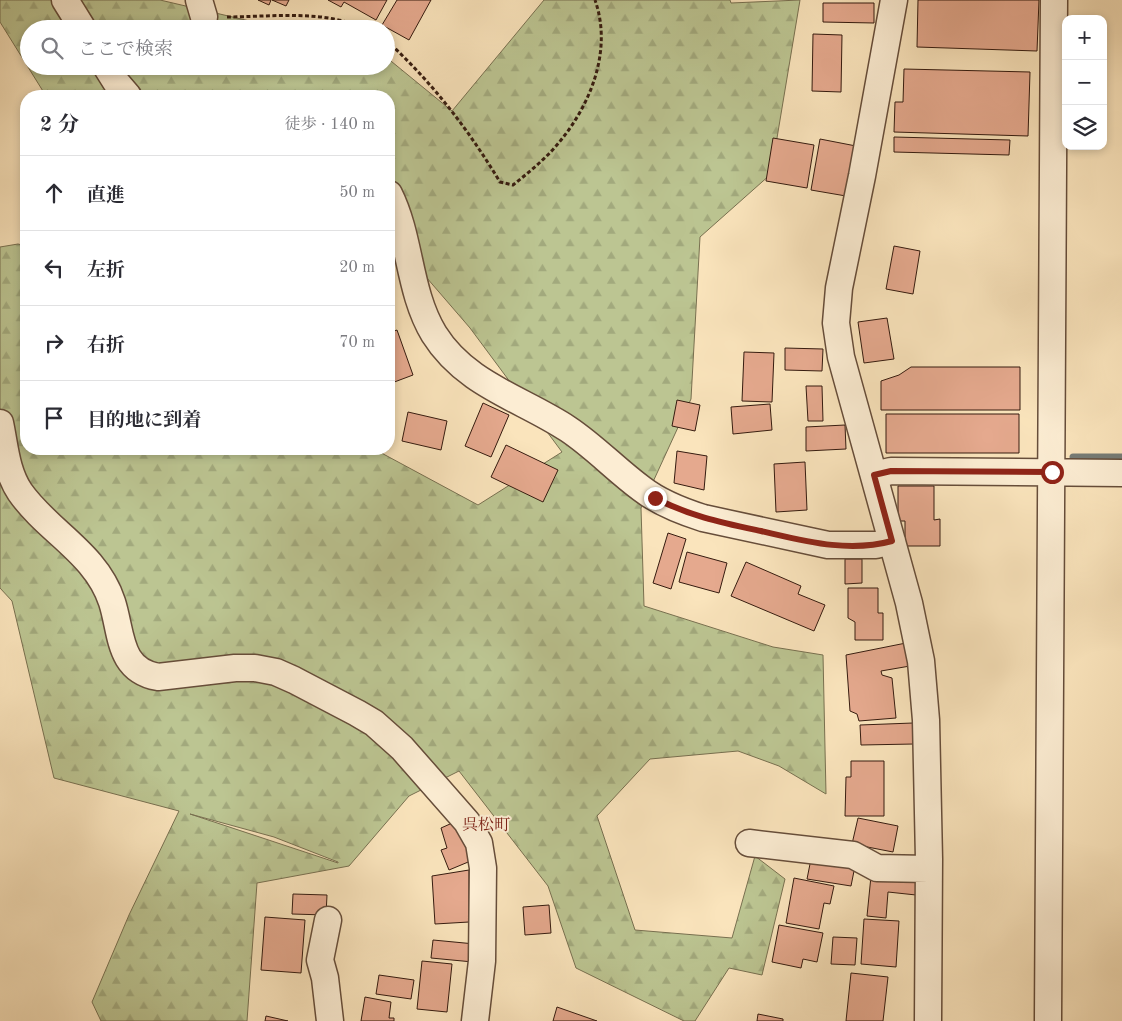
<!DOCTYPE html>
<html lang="ja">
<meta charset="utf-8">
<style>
:root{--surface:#fff;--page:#f7f7f7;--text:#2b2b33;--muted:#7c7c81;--line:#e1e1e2}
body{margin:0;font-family:"Old Standard TT","Noto Serif JP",serif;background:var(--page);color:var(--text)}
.controls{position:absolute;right:15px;top:15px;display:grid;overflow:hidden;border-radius:10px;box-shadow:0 2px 8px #0003}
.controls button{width:45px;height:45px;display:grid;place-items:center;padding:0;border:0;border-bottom:1px solid var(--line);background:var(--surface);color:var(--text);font:25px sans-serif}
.stop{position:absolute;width:15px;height:15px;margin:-11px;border:4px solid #8f2418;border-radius:50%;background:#fff}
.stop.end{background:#8f2418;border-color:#fff;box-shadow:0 1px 5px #0008}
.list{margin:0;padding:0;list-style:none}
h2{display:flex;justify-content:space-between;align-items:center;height:65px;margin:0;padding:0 20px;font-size:21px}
h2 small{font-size:16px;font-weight:400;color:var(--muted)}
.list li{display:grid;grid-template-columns:32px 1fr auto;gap:15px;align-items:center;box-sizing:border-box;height:75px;padding:0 20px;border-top:1px solid var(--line)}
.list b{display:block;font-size:19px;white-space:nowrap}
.list em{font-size:16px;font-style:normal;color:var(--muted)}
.icon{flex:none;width:28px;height:28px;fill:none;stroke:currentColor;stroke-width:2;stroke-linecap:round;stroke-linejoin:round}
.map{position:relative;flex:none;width:1122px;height:1021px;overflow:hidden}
.search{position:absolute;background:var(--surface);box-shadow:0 2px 8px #0003;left:20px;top:20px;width:375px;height:55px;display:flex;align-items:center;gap:12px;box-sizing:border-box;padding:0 18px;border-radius:28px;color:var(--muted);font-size:19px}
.panel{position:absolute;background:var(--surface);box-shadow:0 2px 8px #0003;left:20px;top:90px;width:375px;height:365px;border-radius:20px}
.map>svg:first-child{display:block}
.forest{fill:url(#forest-firs);stroke:#787050;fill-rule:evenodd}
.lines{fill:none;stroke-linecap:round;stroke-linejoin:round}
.stream{stroke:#767c76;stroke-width:7}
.building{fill:#e5a98e;stroke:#351b0f}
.minor-casing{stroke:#664d3a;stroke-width:29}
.path{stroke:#351b0f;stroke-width:3;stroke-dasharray:4 2.5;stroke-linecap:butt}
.minor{stroke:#fcedd3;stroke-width:26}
.route{stroke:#8f2418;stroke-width:6}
.labels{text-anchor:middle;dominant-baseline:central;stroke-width:4;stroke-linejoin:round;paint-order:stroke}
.neighbourhood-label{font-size:16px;fill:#7a1f14;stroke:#fcedd3}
</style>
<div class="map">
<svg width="1122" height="1021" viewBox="0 0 1122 1021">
<defs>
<pattern id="forest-firs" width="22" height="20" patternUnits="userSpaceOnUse" patternTransform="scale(1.25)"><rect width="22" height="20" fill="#bcc592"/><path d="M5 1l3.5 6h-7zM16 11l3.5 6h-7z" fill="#a2a97d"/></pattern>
</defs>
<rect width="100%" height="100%" fill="#fae4bc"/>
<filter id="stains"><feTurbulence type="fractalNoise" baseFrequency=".004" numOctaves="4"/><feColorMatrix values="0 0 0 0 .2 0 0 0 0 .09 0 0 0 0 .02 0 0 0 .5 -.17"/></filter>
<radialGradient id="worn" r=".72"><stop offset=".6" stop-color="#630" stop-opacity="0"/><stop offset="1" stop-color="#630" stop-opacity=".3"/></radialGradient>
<path class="forest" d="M0,0H160L271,26L353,29H29V66H386V57L452,111L544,0H730L731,3L800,0L771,174L700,237L691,399L641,508L644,606L773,647L823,655L826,794L779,766L738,751L650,759L597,816L635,930L732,938L755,856L785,879L762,975L729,968L695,1021H684L576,968L548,886L459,771L409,796L349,866L257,883L247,1021H101L92,1002L129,915L179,811L54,778L12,601L0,588V247L18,244L26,246V449H374L478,505L562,452L470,328L389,234V96H46L0,22ZM190,814L274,837L338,862V863Z"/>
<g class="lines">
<path class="stream" d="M1073,457H1122"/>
</g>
<path class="building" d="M258,0H271L269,5Z
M272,0H289L286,6Z
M328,0H387L376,20L344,2L341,7Z
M397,0H431L409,40L382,25Z
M918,0H1039L1037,51L917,47Z
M823,3H874V23L823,22Z
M813,34L842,35L841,92L812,91Z
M904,69L1030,72L1028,136L894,132L895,102H903Z
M894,137L1010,140L1009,155L894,152Z
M773,138L814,145L807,188L766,181Z
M820,139L856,146L846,196L811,190Z
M894,246L920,251L913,294L886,289Z
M887,318L894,359L864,363L858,322Z
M397,330L413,375L389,384V333Z
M785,348L823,349L822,371L785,370Z
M744,352L774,353L772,402L742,401Z
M911,367H1020V410H881V381L899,375Z
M806,386H822L823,421H808Z
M677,400L700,405L695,431L672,426Z
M483,403L509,415L491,457L465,446Z
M770,404L772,430L733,434L731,407Z
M408,412L447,421L441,450L402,441Z
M886,414H1019V453H886Z
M845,425L846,449L806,451V427Z
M506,445L558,470L543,502L491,477Z
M677,451L707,456L704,490L674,483Z
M805,462L807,510L776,512L774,464Z
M898,486H934V520L940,519V546H905V521H898Z
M668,533L686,539L671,589L653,583Z
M687,552L727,563L719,593L679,582Z
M845,559H862V583L845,584Z
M746,562L801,586L798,594L825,605L814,631L731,596Z
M848,588H878V613H883V640H855V622L848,618Z
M906,643L910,666L881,671L882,675L892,678L896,718L859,721L857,714L850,711L846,655Z
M913,723L914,744L861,745L860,725Z
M851,761H884V816H845L846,777H851Z
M858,818L898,826L893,852L852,844Z
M459,820L473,860L449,870L441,850L447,848L441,828Z
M811,859L855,866L851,886L807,879Z
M469,870V922L435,924L432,876Z
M871,876L917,880L916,895L888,892L886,918L867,916Z
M794,878L834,886L830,904L824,903L819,929L786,923Z
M293,894L327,895L326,915L292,914Z
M549,905L551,933L525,935L523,907Z
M265,917L305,920L301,973L261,970Z
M864,919L899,921L896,967L861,964Z
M779,925L823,933L817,962L803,959L801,968L772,962Z
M833,937L857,938L855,965L831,964Z
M433,940L475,944L473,962L431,958Z
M422,961L452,964L447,1012L417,1009Z
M851,973L888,977L883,1021H846Z
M379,975L414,980L411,999L376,994Z
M365,997L391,1002L389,1018H394V1021H361Z
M557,1007L597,1021H553Z
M758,1014L783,1019V1021H757Z
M266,1016L288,1021H265Z"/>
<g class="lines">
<defs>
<path id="minor" d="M65,0L83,29
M199,0L204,17
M894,0L862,176L839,288L836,323L841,357L909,603L921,661L926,720L929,859L928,1021
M106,66L116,82L128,96
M389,194C411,238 408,291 434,334C466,385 521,398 568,429C595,447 616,470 642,489C660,503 681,511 703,518L828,545H876L892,541
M0,423C5,446 6,471 20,492C48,532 96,553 112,602C122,633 118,670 158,677L235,668H255L276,672L294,680L357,713L374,723L402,748L467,822L479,843L483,868L482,961L475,1021
M874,475L891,471L1122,473
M749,843L853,855L877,868L928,869
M328,920L320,960L325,978L330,1021
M1048,1021L1054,0"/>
</defs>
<use href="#minor" class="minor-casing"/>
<path class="path" d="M227,17C270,17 325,9 365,29
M386,40C432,82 468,129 500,182L513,185C528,173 543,161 556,146C590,107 613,51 595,0"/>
<use href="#minor" class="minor"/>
</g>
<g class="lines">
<path class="route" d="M655,498C689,516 724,523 761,531C805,541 848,553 892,541L874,475L891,471L1052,472"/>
</g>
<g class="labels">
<g class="neighbourhood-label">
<text x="486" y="826">呉松町</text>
</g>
</g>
<rect width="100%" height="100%" filter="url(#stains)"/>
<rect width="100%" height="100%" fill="url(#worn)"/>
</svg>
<div class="controls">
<button>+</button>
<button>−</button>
<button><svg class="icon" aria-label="layers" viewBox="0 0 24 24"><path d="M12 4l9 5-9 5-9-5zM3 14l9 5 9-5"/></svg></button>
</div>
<div class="stop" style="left:1052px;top:472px"></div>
<div class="stop end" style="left:655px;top:498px"></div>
<div class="search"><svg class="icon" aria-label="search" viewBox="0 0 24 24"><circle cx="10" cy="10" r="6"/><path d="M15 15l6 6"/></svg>ここで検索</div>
<section class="panel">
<h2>2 分<small>徒歩 · 140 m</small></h2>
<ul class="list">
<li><svg class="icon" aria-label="ahead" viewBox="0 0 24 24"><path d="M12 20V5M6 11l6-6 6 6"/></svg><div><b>直進</b></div><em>50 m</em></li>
<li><svg class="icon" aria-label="left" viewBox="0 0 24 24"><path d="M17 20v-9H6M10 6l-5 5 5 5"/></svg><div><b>左折</b></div><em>20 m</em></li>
<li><svg class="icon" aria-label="right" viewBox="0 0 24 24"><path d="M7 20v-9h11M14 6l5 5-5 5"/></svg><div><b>右折</b></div><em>70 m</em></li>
<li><svg class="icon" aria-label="arrive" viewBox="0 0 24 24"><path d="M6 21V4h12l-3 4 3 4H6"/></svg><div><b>目的地に到着</b></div></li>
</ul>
</section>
</div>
